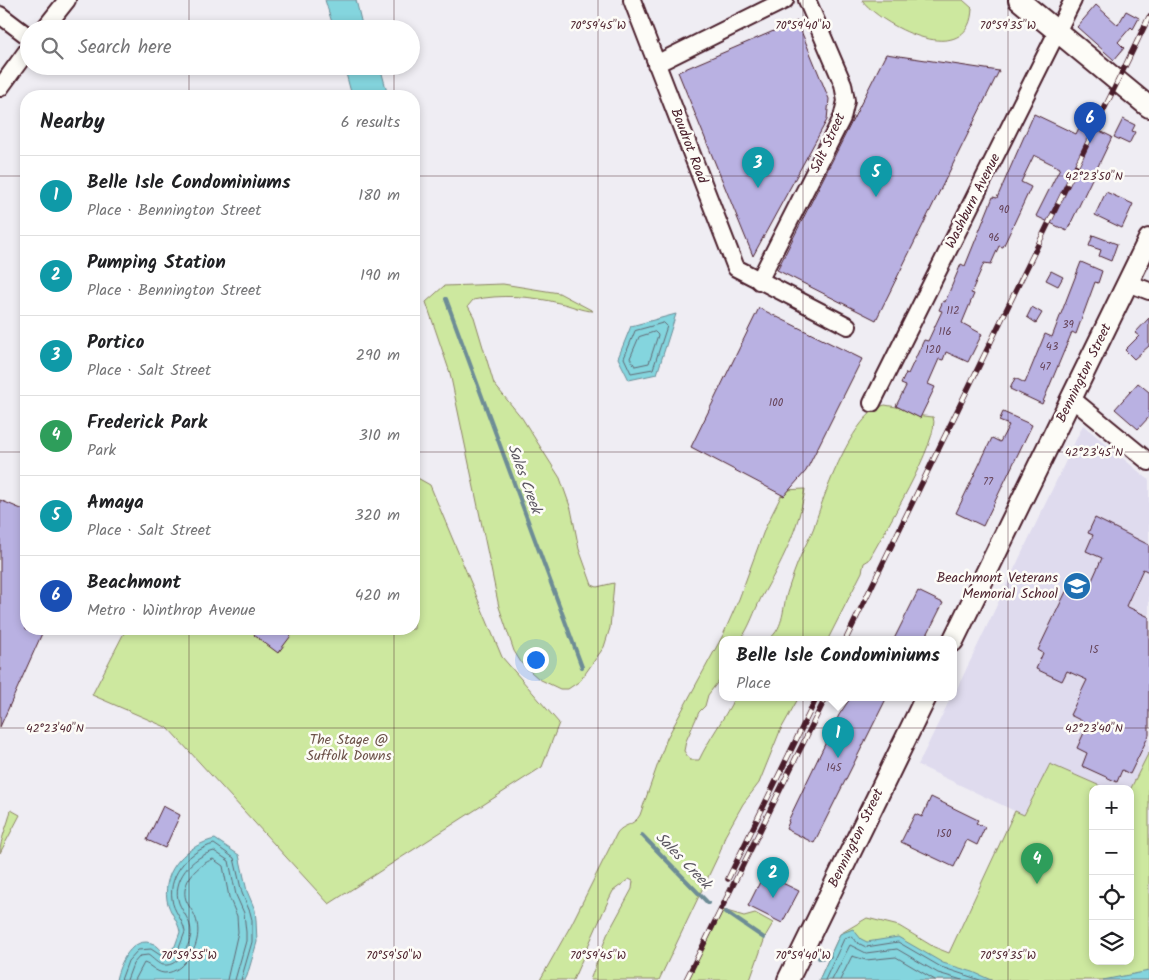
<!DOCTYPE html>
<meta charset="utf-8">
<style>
:root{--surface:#fff;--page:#f2f2f2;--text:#202124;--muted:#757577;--line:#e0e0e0;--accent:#1f6fb2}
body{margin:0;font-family:Kalam,sans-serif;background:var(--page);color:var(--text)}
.controls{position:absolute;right:15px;bottom:15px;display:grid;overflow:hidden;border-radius:10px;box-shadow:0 2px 8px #0003}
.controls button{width:45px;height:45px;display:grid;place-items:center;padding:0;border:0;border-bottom:1px solid var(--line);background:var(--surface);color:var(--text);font:25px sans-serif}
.you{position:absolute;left:535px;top:659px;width:18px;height:18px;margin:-12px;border:4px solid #fff;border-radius:50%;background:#1a73e8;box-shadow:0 0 0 8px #1a73e833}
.badge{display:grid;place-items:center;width:32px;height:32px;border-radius:50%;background:var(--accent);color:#fff;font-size:16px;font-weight:700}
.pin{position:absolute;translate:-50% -41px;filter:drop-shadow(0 1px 2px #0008)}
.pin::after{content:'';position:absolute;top:26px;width:18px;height:15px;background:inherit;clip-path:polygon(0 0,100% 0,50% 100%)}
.popup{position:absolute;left:719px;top:636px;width:238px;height:65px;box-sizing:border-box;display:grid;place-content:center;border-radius:10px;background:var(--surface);filter:drop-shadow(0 1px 4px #0005);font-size:16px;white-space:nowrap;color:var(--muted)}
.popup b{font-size:19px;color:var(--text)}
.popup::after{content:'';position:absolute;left:50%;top:100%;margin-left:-10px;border:10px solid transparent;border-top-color:var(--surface)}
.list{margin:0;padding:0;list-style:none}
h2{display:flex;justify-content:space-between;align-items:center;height:65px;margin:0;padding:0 20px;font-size:21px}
h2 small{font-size:16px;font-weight:400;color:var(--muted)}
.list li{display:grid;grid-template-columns:32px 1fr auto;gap:15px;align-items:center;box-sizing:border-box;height:80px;padding:0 20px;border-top:1px solid var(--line)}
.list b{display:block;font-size:19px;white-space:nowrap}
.list p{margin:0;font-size:16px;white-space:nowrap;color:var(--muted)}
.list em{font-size:16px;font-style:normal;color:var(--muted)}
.icon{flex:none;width:28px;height:28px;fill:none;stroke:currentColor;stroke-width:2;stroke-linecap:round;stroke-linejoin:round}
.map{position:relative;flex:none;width:1149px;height:980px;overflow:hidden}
.search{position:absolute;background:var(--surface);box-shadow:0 2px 8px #0003;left:20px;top:20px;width:400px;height:55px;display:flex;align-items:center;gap:12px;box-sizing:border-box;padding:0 18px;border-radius:28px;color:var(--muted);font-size:19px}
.panel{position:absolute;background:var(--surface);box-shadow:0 2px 8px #0003;left:20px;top:90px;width:400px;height:545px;border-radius:20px}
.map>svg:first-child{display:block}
.built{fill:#dfdbee}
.green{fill:#cde89f;stroke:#8c8465}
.water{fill:#84d5de;stroke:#6d8c96}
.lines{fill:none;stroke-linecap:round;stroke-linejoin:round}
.shore{stroke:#616873;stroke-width:1}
.stream{stroke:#6d8c96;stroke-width:4}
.building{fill:#b9b1e2;stroke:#4a1f2b}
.minor-casing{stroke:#4a1f2b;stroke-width:20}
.major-casing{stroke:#4a1f2b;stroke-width:24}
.minor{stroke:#fdfcf7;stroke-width:16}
.major{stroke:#fdfcf7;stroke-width:20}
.rail-casing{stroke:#4a1f2b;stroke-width:5.5}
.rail{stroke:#fdfcf7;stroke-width:4;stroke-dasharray:11;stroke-linecap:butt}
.ticks{fill:none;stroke:#4a1f2b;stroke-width:1;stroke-opacity:0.45}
.labels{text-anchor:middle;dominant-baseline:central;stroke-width:5;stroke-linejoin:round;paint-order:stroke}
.number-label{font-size:11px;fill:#664459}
.street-label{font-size:14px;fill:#4a1f2b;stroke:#fdfcf7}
.poi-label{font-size:14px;fill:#4a1f2b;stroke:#fdfcf7;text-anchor:end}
.park-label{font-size:14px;fill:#6b5148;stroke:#fdfcf7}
.water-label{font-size:15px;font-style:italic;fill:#5b5661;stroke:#fdfcf7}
.ticks-label{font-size:12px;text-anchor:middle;fill:#4a1f2b;stroke:#fdfcf7;stroke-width:5;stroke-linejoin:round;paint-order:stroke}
</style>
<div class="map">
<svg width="1149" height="980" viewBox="0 0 1149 980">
<rect width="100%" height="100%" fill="#efedf3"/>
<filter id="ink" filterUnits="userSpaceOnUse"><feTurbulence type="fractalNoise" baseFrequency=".02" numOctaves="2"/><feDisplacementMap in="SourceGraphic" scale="10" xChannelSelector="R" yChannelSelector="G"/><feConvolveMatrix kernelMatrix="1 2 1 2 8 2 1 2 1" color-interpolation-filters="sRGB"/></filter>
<g filter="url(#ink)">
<path class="built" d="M1083,425L1149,480V752L1130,790L1107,789L1050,764L1023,815L918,765L951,697H953Z"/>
<path class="green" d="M862,0H963L972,8C970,71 882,27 862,0Z
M503,284L559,293L593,311C581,311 571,305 559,303C532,296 500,294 473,300L468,306L474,317L494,384L522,418L560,478L571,509L579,549L592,585L597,587L614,583L610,628L604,647L580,681L568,689H560L539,679L522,664L514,651L499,607L450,373L426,302L444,286Z
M885,405L902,408L914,415L933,417C942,437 881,537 869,560L864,563L862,572L828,639H769C785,627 782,607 788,590C792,578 796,566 801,555C805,545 811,536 814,527C823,497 853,412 885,405Z
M414,476L430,485L502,657L559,723L542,767L329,904L168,728L92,695L126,629H414Z
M805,489C799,529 781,563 761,598C754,612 750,626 741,639H723V675L708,695L705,706L699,712L686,741L684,751L690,760H699C709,739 724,719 735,697H799L780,731L759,783L743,804L725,836L720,852L659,980H590L607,935L632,889L633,881L629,879L613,891L609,899L573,980H540L571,925L617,833C623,824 634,826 640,815L667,738L723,635L739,599L765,528L784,490Z
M1149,752V980H819L840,934L867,918L899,926L934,947L949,953L1015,811L1024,815L1050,764L1107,789H1093V961H1130V790Z
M11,810L20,815L0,853C0,839 8,825 11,810Z
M723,910L744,916L755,913L773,923L766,935L750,980H688Z"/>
<path class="water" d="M325,0H356L363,29H334Z
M344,66H380L388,96H352Z
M676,314L657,374L629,380L618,358L631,326Z
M215,839L239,855L247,891L255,910L256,920L257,942L247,976L245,980H116C119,965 132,934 154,944C158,946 162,951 165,954L175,946L180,932C178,920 169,912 167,900C162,869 188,845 215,839Z
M853,929L861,939L867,942L898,937L943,963L973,972L991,980H819L840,934Z
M1149,971V980H1103Z"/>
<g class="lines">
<path class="shore" d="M664,323L667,326L653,369L631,373L624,358L635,331Z
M655,332L658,335L649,363L635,366L630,358L639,337Z
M121,980L128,961L138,950L151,949L166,959L179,948L185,932C183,919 173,911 172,899C168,873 191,850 214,844L234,858L242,893L250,912L252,920V942L241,980
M127,980L133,964L140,956L148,955C153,958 158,965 164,965C179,967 191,944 191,932C191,921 183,913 179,903C171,880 192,857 214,851L229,861L236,895L244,913L246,932V941L235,980
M135,980L144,963C151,965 155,972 164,973C172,973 179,969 184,963C197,951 202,930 194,914C191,909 188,905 186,900C180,882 198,865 213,859L223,866L229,897L237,916L238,932L227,980
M825,980L844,939L850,936L858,943L866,947L898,942L941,967L980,980
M832,980L850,945L866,953L897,949L938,973L962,980
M840,980L852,956L866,960L896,957L935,980"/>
<path class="stream" d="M446,299L582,667
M642,835L708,903
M726,912L764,938
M819,958L830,956"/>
</g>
<path class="building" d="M1096,5L1118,25L1126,11L1139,18L1133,29L1131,27L1118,42L1124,48L1114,60L1077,27Z
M797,21L829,99L827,120L753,256L678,72Z
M886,54L999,71L876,320L777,270Z
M1034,114L1076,134L1082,122L1112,137L1067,231L1036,216L1060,168L1034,155L1021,182L1031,187L1003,247L999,246L991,264L984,263L971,293L974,294L962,323L982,334L968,362L946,352L943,360L939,359L928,384L935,387L920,418L896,406L906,386L901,384L906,373L908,374L924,340L928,341L942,311L939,310L943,301L945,302L961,264L965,266L993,197L997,198Z
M1123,119L1135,125L1132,131L1135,132L1129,144L1114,137Z
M1106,192L1133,204L1122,228L1095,215Z
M1093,235L1117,244L1111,261L1099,256L1101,250L1089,246Z
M1081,262L1102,271L1098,283L1095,282L1076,334L1072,332L1042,404L1010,389L1015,378L1025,383L1045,334L1052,337Z
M1051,271L1063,277L1058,286L1046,280Z
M1032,307L1042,313L1036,323L1027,317Z
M759,308L862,359L806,471L784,496L691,447Z
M1149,318V346L1134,359L1125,350L1139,336L1135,333Z
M1138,383L1149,392V417L1138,429L1115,409Z
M1003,412L1032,425L983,526L956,513L992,438L1000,442L1009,425L999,421Z
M0,500L26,511V629H44L0,727Z
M1095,518L1149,545V572L1143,569L1126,606L1149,617V735L1130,774L1122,770L1117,782L1082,766L1087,753L1077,748L1088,724L1070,715L1087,680L1067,671L1062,681L1036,669L1043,653L1038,650L1072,579L1089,587L1102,558L1086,551L1093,535L1088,533Z
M918,591L943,603L925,639H894Z
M258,629H296L278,653L254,635Z
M851,697H887L814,843L786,829L789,822L788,821L839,715Z
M931,797L978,820L976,823L985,827L977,845L967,840L954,867L901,842L915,814L922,817Z
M163,806L180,815L165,848L147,840Z
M764,874L799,891L782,923L748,906Z"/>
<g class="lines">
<defs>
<path id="minor" d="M632,0L736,268L848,326
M0,15L29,37
M44,29L67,0
M656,64L785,0
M0,88L29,48
M759,281L842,118L846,101L843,84L807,0
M1128,283L1149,291
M1071,398L1149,462
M872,403L1073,0"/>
<path id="major" d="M1019,0L1149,107
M953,641L1149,239
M788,980L926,697"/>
</defs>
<use href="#minor" class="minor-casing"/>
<use href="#major" class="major-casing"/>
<use href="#minor" class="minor"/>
<use href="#major" class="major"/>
<defs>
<path id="rail" d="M846,639L1149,17
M728,879L817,697
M686,980L826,697"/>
</defs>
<use href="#rail" class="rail-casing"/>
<use href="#rail" class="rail"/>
</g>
</g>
<path class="ticks" d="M189,0V29M394,0V29M598,0V980M803,0V980M1008,0V980M189,66V96M394,66V96M0,176H26M414,176H1149M0,452H26M414,452H1149M189,629V980M394,629V980M0,728H1149"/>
<defs>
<symbol id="school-disc" viewBox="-11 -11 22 22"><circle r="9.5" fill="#1f6fb2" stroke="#fdfcf7"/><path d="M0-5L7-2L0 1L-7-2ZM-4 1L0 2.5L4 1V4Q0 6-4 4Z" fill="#fff"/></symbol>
</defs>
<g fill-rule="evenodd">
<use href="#school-disc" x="1061" y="570" width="32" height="32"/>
</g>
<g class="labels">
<g class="number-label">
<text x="1004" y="210">90</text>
<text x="994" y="238">96</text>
<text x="953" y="311">112</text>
<text x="1068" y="325">39</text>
<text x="945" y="332">116</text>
<text x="1052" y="347">43</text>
<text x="933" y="350">120</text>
<text x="1045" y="367">47</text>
<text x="776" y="403">100</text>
<text x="988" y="482">77</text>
<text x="1094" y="650">15</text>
<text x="834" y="768">145</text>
<text x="944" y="834">150</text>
</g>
<g class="street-label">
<text transform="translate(828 143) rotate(-65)">Salt Street</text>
<text transform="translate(689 146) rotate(69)">Boudrot Road</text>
<text transform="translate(973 201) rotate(-63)">Washburn Avenue</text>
<text transform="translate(1084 373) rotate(-64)">Bennington Street</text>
<text transform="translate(856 838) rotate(-64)">Bennington Street</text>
</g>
<g class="poi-label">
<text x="1058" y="578">Beachmont Veterans<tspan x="1058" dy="16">Memorial School</tspan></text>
</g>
<g class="park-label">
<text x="349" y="740">The Stage @<tspan x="349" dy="16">Suffolk Downs</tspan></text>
</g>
<g class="water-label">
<text transform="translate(524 479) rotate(70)">Sales Creek</text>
<text transform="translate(683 861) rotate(46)">Sales Creek</text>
</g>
</g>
<g class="ticks-label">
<text x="598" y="29">70°59'45"W</text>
<text x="803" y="29">70°59'40"W</text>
<text x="1008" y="29">70°59'35"W</text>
<text x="1094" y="180">42°23'50"N</text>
<text x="1094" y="456">42°23'45"N</text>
<text x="55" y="732">42°23'40"N</text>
<text x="1094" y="732">42°23'40"N</text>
<text x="189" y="959">70°59'55"W</text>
<text x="394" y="959">70°59'50"W</text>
<text x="598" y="959">70°59'45"W</text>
<text x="803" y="959">70°59'40"W</text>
<text x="1008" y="959">70°59'35"W</text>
</g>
</svg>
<div class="controls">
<button>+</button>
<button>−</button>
<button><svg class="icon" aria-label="locate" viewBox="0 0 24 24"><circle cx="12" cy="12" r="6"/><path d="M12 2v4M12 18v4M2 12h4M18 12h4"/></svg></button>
<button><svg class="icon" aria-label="layers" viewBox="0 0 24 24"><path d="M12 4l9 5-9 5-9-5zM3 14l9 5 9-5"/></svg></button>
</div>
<div class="you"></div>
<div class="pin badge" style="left:838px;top:758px;background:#0f9aa8">1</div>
<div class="popup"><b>Belle Isle Condominiums</b>Place</div>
<div class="pin badge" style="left:773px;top:898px;background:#0f9aa8">2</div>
<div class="pin badge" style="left:758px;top:188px;background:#0f9aa8">3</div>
<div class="pin badge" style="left:1037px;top:884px;background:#2e9e5b">4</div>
<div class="pin badge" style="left:876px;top:197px;background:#0f9aa8">5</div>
<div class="pin badge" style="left:1090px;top:143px;background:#1a4fb4">6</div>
<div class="search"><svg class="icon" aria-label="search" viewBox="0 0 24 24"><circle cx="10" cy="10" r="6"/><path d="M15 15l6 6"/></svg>Search here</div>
<section class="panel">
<h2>Nearby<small>6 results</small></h2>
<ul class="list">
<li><span class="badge" style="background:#0f9aa8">1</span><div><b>Belle Isle Condominiums</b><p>Place · Bennington Street</p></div><em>180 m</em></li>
<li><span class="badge" style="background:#0f9aa8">2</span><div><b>Pumping Station</b><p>Place · Bennington Street</p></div><em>190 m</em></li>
<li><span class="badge" style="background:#0f9aa8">3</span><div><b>Portico</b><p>Place · Salt Street</p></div><em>290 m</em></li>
<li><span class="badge" style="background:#2e9e5b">4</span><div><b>Frederick Park</b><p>Park</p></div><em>310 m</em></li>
<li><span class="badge" style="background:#0f9aa8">5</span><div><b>Amaya</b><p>Place · Salt Street</p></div><em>320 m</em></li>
<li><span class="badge" style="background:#1a4fb4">6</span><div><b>Beachmont</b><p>Metro · Winthrop Avenue</p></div><em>420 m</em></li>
</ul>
</section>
</div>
